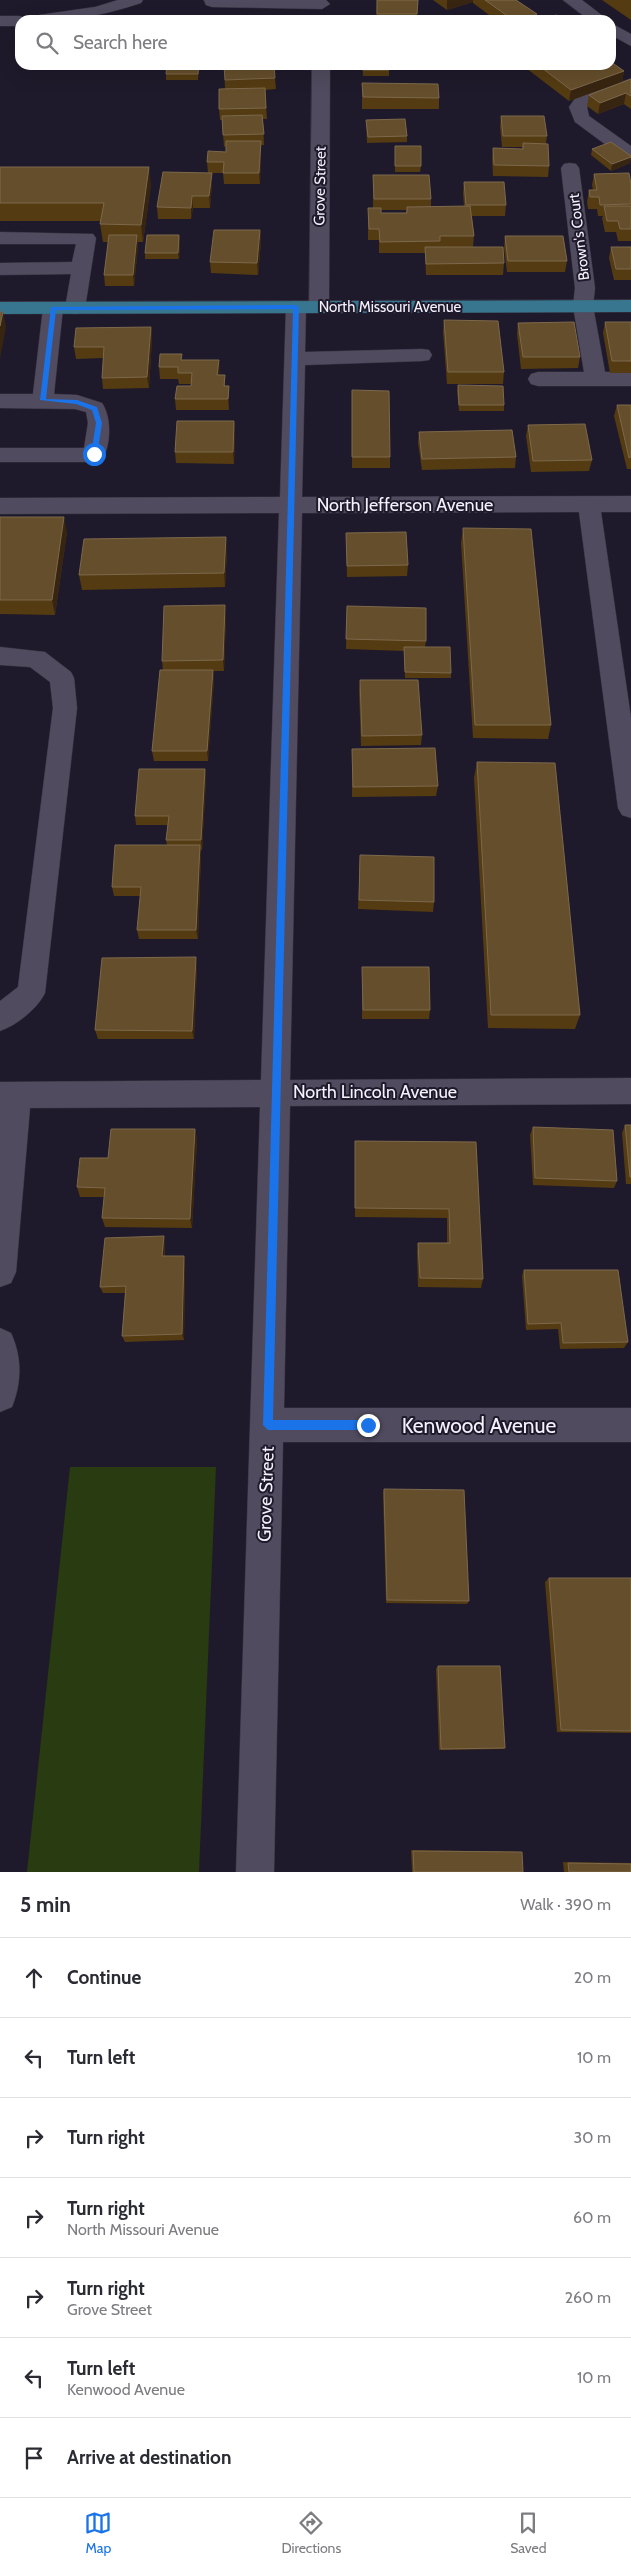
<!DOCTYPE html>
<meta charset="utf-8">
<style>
:root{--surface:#fff;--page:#f7f7f7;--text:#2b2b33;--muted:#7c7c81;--line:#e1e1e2;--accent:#1a73e8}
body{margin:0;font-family:Cabin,sans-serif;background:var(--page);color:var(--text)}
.stop{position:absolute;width:15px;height:15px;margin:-11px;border:4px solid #1a73e8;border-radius:50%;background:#fff}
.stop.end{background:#1a73e8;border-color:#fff;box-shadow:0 1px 5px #0008}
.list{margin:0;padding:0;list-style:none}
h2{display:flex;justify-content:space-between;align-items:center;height:65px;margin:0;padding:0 20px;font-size:21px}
h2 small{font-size:16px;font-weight:400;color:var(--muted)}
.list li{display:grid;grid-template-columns:32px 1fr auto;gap:15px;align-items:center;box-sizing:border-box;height:80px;padding:0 20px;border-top:1px solid var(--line)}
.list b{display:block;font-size:19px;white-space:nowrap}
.list p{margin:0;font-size:16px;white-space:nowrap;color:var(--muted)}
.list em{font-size:16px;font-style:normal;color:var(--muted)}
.icon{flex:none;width:28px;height:28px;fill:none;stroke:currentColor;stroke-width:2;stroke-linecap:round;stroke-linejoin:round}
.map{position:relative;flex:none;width:631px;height:1872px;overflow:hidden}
.search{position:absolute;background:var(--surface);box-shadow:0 5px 20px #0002;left:15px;right:15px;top:15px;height:55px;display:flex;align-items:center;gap:12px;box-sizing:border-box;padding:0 18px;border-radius:15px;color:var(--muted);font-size:19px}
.sheet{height:625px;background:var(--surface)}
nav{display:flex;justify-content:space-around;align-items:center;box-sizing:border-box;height:70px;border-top:1px solid var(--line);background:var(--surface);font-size:14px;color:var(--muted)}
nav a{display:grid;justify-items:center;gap:2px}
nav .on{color:var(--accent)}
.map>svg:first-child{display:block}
.green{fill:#283b11}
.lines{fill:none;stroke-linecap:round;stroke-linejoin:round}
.minor-casing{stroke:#383442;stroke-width:1}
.major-casing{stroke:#383442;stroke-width:1}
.minor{fill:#504b5e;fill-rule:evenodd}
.major{fill:#37768e;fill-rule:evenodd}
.wall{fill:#543b12;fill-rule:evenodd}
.shaded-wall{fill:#382511}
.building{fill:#654e2b;stroke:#7c684c}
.route{fill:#1a73e8}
.labels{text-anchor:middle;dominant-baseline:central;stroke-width:4;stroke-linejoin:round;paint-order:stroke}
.far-street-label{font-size:15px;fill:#f4f0fc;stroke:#1f1a2b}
.street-label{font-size:18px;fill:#f4f0fc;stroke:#1f1a2b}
.near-street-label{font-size:21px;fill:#f4f0fc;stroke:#1f1a2b}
</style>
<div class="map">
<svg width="631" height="1872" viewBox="0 0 631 1872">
<rect width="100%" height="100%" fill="#1f1a2b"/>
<path class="green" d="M70,1467H216L199,1872H27Z"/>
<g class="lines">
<defs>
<path id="minor" d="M118,0H143L141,3C98,17 76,20 31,20L39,15L95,7Z
M204,0H326L330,4L322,9L212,7L206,5Z
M563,0H582L608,20H589Z
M0,16H20L28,20H20V26H0Z
M611,23L631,34V46L611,35Z
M312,65H330L329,307L326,311H312L309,307Z
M631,79V90L587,107L589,116L631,146V160L625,159L575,122L569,107L576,97Z
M570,163L576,164L579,168L595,288L593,306L605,372H631V386H538L531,384L528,379L531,374L538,372H584L573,306L575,288L561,168L564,164Z
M0,232L93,234L96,238L85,308L82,312L75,314L68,312L65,308L71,274L0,275V263L72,262L76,244H0Z
M296,301L303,303L306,307L305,352L422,349L429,350L432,355L429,360L422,361L305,365L302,497L631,496V512H601L631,718V818L622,815L618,808L579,512L302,513L290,1080L631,1078V1104L290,1106L284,1408H631V1442H283L274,1872H236L260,1107L30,1108L16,1272L11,1283L0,1287V1082L261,1080L279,513L0,514V498L280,497L286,307L289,303Z
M53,302L60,304L63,308L54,394L77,395L102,403C112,418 111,445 102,460L94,462H0V448H84L88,423L86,412L75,409L0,408V394H33L43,308L46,304Z
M0,647L45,652L71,672L74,678L77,708L45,993C37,1009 17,1025 0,1031V1001L18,987L53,708L50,682L30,667L0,665Z
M0,1328L11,1333C22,1357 22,1382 12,1407L0,1412Z"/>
<path id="major" d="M631,300V312L0,314V302Z"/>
</defs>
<use href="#minor" class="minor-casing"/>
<use href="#major" class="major-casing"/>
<use href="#minor" class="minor"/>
<use href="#major" class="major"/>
</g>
<path class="wall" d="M377,0H418L417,20H376Z
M433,0H516L537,20H496L473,3V2L447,10Z
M602,0H631V20Z
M199,65L198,80H166V74Z
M224,65L275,78L276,89L265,90L267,119H263L264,145H261L260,184H224L223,173H212V184L210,208H193L191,219H158L157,207L208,173L207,162L226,152V146L224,147L222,120H220L219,109L225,89Z
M362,65L389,70V76H363Z
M522,65H611L624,71L622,82L569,101Z
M631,79V109L624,104L598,114L587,106L589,95Z
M362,83L439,98V109H362Z
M501,116L547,136L546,143L549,166L548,177L493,176L492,159L493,148L522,149V147H502L500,127Z
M366,120L407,136V142L367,143Z
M395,146L421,166L420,172H395Z
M592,149L630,163L611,171L591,155Z
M0,167L151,184L143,242H138V246L134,286H105L104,275L108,242H103L100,224L101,221H0Z
M594,174L631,184V241H618L616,232H605L602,218L603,216H598L597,209H588L587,202L589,190H593L592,185Z
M373,175L431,199V207L464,206L463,193L464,182L506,205L505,216H472L474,236L473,247L504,263L503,275H426L425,253H379V240H368V208H373ZM381,210H406V213H381Z
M260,230L261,242L258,275L211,273L210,262Z
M179,235L180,241L179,259H145V253Z
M505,236L567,261L565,272H507L504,248Z
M611,247H631V280H614L609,258Z
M444,320L504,372L503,384H447L443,332Z
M605,322H631V373H610L603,333Z
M518,323L580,357L578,368L521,369L517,334Z
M151,327L152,338L149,388L103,389L102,378L103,358L76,359L74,347Z
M182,360L220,371L219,375H225V386L229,397V410H176L175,399L191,386V384H179L178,379H160L159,367Z
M458,385L504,405V411H459L457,391Z
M352,402L390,457V468H352Z
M617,405H631V469H627L614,416Z
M234,421L235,432L234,464L176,463L175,452Z
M528,425L592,460L589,471L531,472L526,436Z
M419,432L516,457L515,468L422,470L418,443Z
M0,517L67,532L55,615L0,614Z
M463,528L551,725L548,739L473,738L461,543Z
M346,533L408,565L407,576L347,577Z
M227,552L225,587L82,590L79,575Z
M347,606L426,641L425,647L451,673V678H405L404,651L346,649Z
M226,616L224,671H213L214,681L208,761H154L152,751L163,670L162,661Z
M360,680L422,735L421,745L361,746L359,691Z
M352,749L438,786L436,796L352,797Z
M477,762L580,1015L575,1029L488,1028L474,778Z
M205,769L206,779L202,850H201V855L198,939H139L137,930L140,896H114L112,887L167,845L166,840L168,825H136L135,816Z
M360,855L434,902L433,912L358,909Z
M197,966L194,1039H98L95,1030Z
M362,967L430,1010L429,1019H362Z
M625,1125H631V1184H626L622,1133Z
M533,1127L617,1181L614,1188L533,1185L530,1135Z
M195,1129L197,1140L192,1228L105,1227L102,1218L104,1197H80L77,1187L108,1158Z
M355,1141L476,1142L483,1279L481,1288L418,1287L417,1252L418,1243H447V1218L355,1217Z
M165,1243V1256L185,1263L184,1340L125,1342L122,1336L125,1293H103L100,1287Z
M524,1270L628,1342L624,1348L560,1349L558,1329L526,1330L522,1276Z
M384,1489L469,1601L467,1604L386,1603L383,1493Z
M549,1578H631V1733L557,1732L545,1582Z
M438,1666L505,1748L503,1749L439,1750L436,1669Z
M411,1850L518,1852L523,1872H412Z
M563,1862L631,1863V1872H564Z"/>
<path class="shaded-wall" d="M447,0H473V2L447,10Z
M537,14V20H522Z
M624,71L622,82L569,101L571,90Z
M626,93L624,104L598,114L600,103Z
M261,141V153L260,184L259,173Z
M631,157L630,163L611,171L612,164Z
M149,167L151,184L143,242L141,225Z
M212,173V184L210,208L209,196Z
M192,196L193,208L191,219V208Z
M260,230L261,242L258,275L257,263Z
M137,235L138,246L134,286L133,275Z
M179,235L180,241L179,259L178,253Z
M3,312L6,327L0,359V326Z
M151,327L152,338L149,388L147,377Z
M219,360L220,371L218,386L217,375Z
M229,386V410L228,399Z
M234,421L235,432L234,464L233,452Z
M64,517L67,532L55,615L52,600Z
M226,537L227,552L225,587L224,573Z
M225,605L226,616L224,671L223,660Z
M213,670L214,681L208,761L207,751Z
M205,769L206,779L202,850L201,840Z
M200,845L201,855L198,939L196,930Z
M196,957L197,966L194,1039L192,1031Z
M195,1129L197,1140L192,1228L190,1219Z
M164,1236L165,1243L164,1263L162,1256Z
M184,1256L185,1263L184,1340L182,1334Z"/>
<path class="building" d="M377,0H418L417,14H377Z
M485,0H516L537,14L522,20H513Z
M556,15L564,20H541Z
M611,62L624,71L571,90L538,65H611Z
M167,65H199L198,74H166Z
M224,65H274L275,78L225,80Z
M363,65H389V70H363Z
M631,79V96L626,93L600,103L589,95Z
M362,83L438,84L439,98L363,97Z
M265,88L266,108L219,109V89Z
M262,115L264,134L223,135L222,116Z
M501,116H544L547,136H503Z
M405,119L407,136L368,137L366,120Z
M226,141H261L259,173H223L224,162H207L208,151L226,152Z
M611,142L631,156V157L612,164L592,149Z
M523,143L548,144L549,166L494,165L493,148L523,149Z
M395,146H421V166H395Z
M0,167H149L141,225L100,224L104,203H0Z
M163,172L212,173L209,196H192L191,208L157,207Z
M629,173L631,184V204L600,205L599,197H590L589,190H597L594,174Z
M373,175H429L431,199H374Z
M464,182H504L506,205H466Z
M470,206L474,236H440V241L380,242L379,229H369L368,208H381V213H407V207Z
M604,206H631V229H620L618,221H607Z
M214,230H260L257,263L210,262Z
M109,235H137L133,275H104Z
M147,235H179L178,253H145Z
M505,236H563L567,261H508Z
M425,247H503L504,263L426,264Z
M611,247H631V269H616Z
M0,312H3L0,326Z
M444,320L498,321L504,372H448Z
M574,322L580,357H523L518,323Z
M605,322H631V361H612Z
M151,327L147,377L102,378L104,347H74L76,328Z
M160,354H182L181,360H219L217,375H225L224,386H229L228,399H175L177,386H191L192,373H178V367H159Z
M458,385L503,386L504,405H459Z
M352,390L389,391L390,457H352Z
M617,405H631V457L629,458Z
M177,421H234L233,452H175Z
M585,424L592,460L533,461L528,425Z
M512,430L516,457L422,459L419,432Z
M0,517H64L52,600H0Z
M463,528L531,529L551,725H475Z
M406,532L408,565L347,566L346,533Z
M226,537L224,573L79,575L84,539Z
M225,605L223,660L162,661L164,606Z
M347,606L426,608V641L346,639Z
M404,647H450L451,673L405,672Z
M160,670H213L207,751H152Z
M360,680H418L422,735L362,736Z
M435,748L438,786L353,787L352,749Z
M477,762L555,763L580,1015H491Z
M139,769H205L201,840H166L169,816H135Z
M115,845H200L196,930H137L141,887H112Z
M360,855L434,857V902L359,900Z
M196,957L192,1031L95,1030L102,958Z
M362,967H429L430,1010H363Z
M625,1125H631V1177H630Z
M533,1127L613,1130L617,1181L535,1178Z
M111,1129H195L190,1219L102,1218L105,1188L77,1187L80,1158H108Z
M355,1141L476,1142L483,1279L420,1278L418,1243H450L449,1209L355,1208Z
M164,1236L162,1256H184L182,1334L122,1336L126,1286L100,1287L105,1238Z
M524,1270H618L628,1342L563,1343L561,1323L528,1324Z
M384,1489L464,1490L469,1601L387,1600Z
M549,1578H631V1731L561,1730Z
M438,1666H500L505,1748L441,1749Z
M413,1851L522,1852L523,1872H414Z
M568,1863L631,1864V1872H569Z"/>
<path class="route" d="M296,305L299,307L273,1420H368L373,1425L368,1430H268L263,1425L293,309L56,310L46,399L77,400L97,407L102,423L97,456L91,454L96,423L92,410L76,404L40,400L51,307Z"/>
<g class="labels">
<g class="far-street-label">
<text transform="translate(320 186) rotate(-89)">Grove Street</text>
<text transform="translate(579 237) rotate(-97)">Brown's Court</text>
<text x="390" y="307">North Missouri Avenue</text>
</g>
<g class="street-label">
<text x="405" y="505">North Jefferson Avenue</text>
<text x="375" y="1092">North Lincoln Avenue</text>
<text transform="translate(266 1494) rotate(-88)">Grove Street</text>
</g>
<g class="near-street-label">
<text x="479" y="1425">Kenwood Avenue</text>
</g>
</g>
</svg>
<div class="stop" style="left:94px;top:454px"></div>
<div class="stop end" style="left:368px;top:1425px"></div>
<div class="search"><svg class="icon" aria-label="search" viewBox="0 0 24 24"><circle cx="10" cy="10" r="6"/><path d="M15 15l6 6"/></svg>Search here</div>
</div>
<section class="sheet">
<h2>5 min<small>Walk · 390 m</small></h2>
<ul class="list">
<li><svg class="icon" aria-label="ahead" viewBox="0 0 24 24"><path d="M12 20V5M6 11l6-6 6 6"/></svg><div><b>Continue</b></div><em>20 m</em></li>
<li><svg class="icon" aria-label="left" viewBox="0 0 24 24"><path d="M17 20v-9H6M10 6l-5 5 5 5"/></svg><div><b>Turn left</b></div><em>10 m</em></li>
<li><svg class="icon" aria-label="right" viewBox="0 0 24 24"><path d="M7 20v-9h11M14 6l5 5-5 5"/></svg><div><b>Turn right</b></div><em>30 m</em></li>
<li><svg class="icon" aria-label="right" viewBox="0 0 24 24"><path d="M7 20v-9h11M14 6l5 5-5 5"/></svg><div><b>Turn right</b><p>North Missouri Avenue</p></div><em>60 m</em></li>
<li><svg class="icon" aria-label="right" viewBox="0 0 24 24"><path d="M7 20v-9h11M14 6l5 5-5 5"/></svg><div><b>Turn right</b><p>Grove Street</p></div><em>260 m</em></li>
<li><svg class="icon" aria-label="left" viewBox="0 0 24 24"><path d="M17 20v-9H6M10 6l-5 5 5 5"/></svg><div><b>Turn left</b><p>Kenwood Avenue</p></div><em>10 m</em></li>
<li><svg class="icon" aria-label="arrive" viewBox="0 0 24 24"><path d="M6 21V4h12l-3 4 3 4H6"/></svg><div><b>Arrive at destination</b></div></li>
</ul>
</section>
<nav>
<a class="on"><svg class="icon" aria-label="map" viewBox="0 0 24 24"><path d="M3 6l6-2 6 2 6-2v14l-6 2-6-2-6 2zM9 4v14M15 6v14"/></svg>Map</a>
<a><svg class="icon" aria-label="directions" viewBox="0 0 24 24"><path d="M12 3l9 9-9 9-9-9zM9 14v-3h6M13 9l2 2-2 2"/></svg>Directions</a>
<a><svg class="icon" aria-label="saved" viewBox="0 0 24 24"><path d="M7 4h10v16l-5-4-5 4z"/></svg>Saved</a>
</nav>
